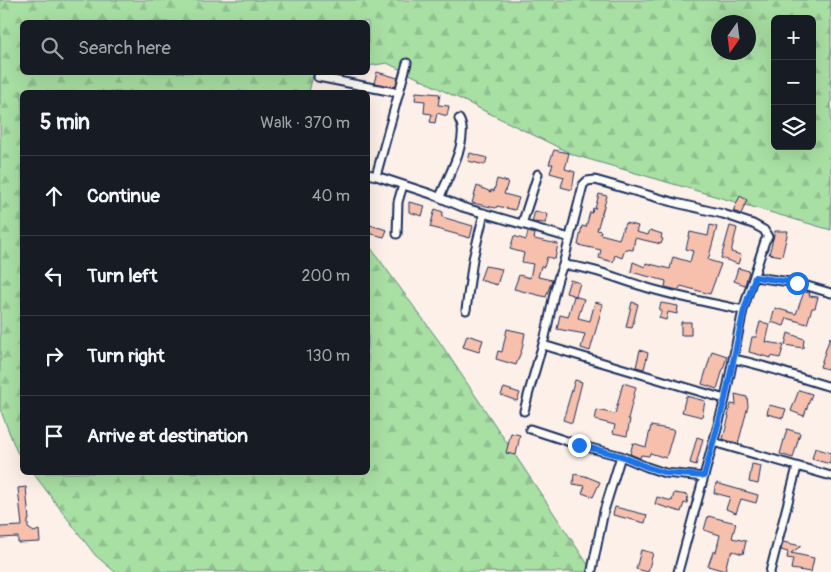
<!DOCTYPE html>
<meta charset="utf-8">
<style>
:root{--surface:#171b24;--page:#242831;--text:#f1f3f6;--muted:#9ea1a6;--line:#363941}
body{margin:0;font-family:Pangolin,sans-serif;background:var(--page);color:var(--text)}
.controls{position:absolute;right:15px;top:15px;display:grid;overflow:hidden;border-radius:8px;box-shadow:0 5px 20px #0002}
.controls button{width:45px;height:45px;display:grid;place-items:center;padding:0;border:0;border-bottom:1px solid var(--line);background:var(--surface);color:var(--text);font:25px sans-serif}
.compass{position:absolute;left:711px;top:15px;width:45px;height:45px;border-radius:50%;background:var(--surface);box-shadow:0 5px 20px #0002;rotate:194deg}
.stop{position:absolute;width:15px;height:15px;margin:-11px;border:4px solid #1a73e8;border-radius:50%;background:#fff}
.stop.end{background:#1a73e8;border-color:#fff;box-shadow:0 1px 5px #0008}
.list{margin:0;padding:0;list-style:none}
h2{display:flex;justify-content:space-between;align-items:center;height:65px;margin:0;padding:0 20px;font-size:21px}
h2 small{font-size:16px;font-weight:400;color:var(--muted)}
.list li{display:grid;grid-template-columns:32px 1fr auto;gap:15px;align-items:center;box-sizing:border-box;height:80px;padding:0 20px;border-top:1px solid var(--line)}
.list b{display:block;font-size:19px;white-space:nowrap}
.list em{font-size:16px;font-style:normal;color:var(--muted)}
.icon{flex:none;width:28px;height:28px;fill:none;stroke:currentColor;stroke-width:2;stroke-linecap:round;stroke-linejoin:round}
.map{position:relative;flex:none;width:831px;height:572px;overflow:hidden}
.search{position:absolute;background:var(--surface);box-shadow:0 5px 20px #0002;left:20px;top:20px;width:350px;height:55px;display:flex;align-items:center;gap:12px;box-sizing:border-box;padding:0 18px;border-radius:8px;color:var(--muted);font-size:19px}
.panel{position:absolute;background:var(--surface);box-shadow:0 5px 20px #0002;left:20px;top:90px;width:350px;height:385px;border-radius:8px}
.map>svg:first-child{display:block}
.forest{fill:url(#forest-firs);stroke:#628780;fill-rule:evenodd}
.building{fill:#f7c0ac;stroke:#1b2f5e}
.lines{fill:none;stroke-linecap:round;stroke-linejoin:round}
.minor-casing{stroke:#1b2f5e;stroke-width:11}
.minor{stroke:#fdfcf7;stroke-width:7}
.route{stroke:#1a73e8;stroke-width:6}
</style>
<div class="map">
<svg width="831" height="572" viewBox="0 0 831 572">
<defs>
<pattern id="forest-firs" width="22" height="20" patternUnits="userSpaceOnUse" patternTransform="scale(1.25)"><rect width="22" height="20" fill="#a8dfa3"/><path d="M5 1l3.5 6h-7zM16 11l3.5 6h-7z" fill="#90c08f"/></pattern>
</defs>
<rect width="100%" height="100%" fill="#fcf0e8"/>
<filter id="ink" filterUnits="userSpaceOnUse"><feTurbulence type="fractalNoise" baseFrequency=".02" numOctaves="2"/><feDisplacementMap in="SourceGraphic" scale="10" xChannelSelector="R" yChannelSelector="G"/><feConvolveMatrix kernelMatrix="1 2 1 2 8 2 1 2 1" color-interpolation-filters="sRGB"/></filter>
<g filter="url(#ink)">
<path class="forest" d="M0,0H831V230L574,155L387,63L368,66V22H22V72L326,73L313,75L309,92H22V459L17,452L0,409ZM775,19H812V146H775ZM718,22H748V52H718Z
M368,244L439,341L593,572H115L95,555L33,473L368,472Z"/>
<path class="building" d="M377,72L398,78L395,87L374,83Z
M416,92L440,94L438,105L449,106L447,116L437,113L435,123L430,122L432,114L424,113L425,101L415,100Z
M554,150L569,153L565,169L575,172L572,190L561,187L564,177L550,173L553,164H549Z
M470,153L487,158L485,165L468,161Z
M497,179L508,182L504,194L519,198L515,210L497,206L496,208L472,203L477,186L491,192V190L494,191Z
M599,194L607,196L597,230L601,231L600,234L619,239L625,223L638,226L636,232L648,235L650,230L662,234L661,238L663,239L661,244L635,238L633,250L625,249L622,258L615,255L613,262L599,258L601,250L578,245L582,226L586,227L590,212L592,213L593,208L595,209Z
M740,196L747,200L741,214L733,211Z
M409,202L425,206L422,216L409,212Z
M435,209L443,212L442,217L473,226L470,238L430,227Z
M535,211L548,214L546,223L532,222Z
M370,225L387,230L384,237L368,233Z
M710,225L717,227L708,260L721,264L710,294L681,286L678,290L665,287L666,281L631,272L633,262L645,267L646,263L670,269L673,257L690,262L693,251L686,249L690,232L708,236Z
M730,226L737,228L731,252L741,255L738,264L721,258Z
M775,231H788L782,256L769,254Z
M528,232L535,234L534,239L558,244L555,259L547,257L544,267L541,266L538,277L552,280L546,297L514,289L519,275L530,278L533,264L522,262L524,253L510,249L514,236L526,240Z
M485,266L502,269L497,285L480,280Z
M738,268L749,271L745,285L734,281Z
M570,280L580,283L576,296L566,293Z
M804,292L810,293L809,296L818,297L815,308H812L807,324L787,318L784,326L771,322L775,308L796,314Z
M574,296L584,299L578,318L590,321L595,302L603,304L590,351L581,348L585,334L557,329L560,315L568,317Z
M632,302L638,304L632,328L626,327Z
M661,303L678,306L677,314L668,312L666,320L659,318L662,310H659Z
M681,322H691V335H681Z
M760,322L770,324L766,342L784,345L780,358L771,356V358L749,352L752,337H756Z
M507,329L525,333L522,349L516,365L496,359L498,351L502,352Z
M788,333L804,339L803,348L785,345Z
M467,335L483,340L479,352L463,347Z
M830,337L831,338V370L820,367Z
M640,350L648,353L644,369L636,367Z
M712,351L727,356L717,389L702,384Z
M575,380L582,382L572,423L563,420Z
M623,383L636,387L628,419H630L627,436L613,433L615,425L595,420L597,410L615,414Z
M504,388L520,393L517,401L501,395Z
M799,390L812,394L804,416L791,411Z
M735,394L747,397L748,406L738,444L723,439L729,416H728L731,404L736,405Z
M686,396L705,401L702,417L682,412Z
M769,405L786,409L783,418L767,414Z
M651,426L674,430L666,458L650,453L649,456L641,455L640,458L630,454L633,443L646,447Z
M787,429L800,433L793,458L780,454Z
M511,433L520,435L516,455L506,453Z
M697,437L703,439L696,465L690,463Z
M815,448L831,453L830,464L812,459Z
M752,464L761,466L758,484L749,482Z
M574,474L585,476L600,482L593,497L582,493L585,486L573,484Z
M716,483L758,495L756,503L741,499L736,513L726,509L730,497L714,493Z
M26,487L29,520H28V528L34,532L39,530L40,542L18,543V537L0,538V527L22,526L18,488Z
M674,493L688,495L687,504L684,503L681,512L655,504L657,497L672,501Z
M615,507L647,515L645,523L613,515Z
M708,516L736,523L732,538L746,541L743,554L733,551L728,558L725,571L708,566L713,552H716L720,535L704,530Z
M783,542L801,546L791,553L814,558L811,572L791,569L793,559L787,558L788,552L781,550Z
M641,550L653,553L648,572L636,569Z"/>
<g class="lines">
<defs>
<path id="minor" d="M407,63L376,176L431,194L462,207L570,238
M318,77L399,93
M368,174L376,176
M440,197C447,178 471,138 459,119
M522,224L538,174
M397,234L398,202L403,185
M563,265L583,185L587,181L595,180L676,203L723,214L753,224L764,230L768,237L765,241L743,310L725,399L678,572
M755,277L797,283L831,293
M466,310L473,259L484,213
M543,345L725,399
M733,359C767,365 798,378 831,387
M524,411C530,388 536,366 543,344C551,318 552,290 563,265C591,267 618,279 645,287C677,297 711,303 743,310
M530,429L579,445L621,456L647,467L665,473L704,477
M713,442L831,476
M592,570L604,511L621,456
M770,572L797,467"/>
</defs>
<use href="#minor" class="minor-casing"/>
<use href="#minor" class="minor"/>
</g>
</g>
<g class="lines" filter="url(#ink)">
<path class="route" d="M579,445L621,456L647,467L666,473L704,476L725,399L744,310L755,277L797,283"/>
</g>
</svg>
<div class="controls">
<button>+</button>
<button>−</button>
<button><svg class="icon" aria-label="layers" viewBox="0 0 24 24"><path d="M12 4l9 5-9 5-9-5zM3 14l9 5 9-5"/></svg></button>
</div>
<svg class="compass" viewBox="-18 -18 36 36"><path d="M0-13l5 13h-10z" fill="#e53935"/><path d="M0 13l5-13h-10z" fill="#9ea1a6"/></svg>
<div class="stop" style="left:797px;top:283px"></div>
<div class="stop end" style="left:579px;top:445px"></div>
<div class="search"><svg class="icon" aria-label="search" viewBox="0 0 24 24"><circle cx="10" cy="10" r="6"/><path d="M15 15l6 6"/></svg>Search here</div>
<section class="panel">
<h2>5 min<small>Walk · 370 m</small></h2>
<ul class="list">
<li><svg class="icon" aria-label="ahead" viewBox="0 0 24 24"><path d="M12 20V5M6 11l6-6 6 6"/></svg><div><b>Continue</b></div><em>40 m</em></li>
<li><svg class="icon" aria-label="left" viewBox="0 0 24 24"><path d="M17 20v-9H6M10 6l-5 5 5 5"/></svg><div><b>Turn left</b></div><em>200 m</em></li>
<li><svg class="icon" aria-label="right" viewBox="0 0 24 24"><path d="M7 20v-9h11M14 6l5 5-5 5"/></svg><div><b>Turn right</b></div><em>130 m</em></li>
<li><svg class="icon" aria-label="arrive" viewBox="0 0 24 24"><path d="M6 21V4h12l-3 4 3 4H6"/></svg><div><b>Arrive at destination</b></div></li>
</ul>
</section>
</div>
